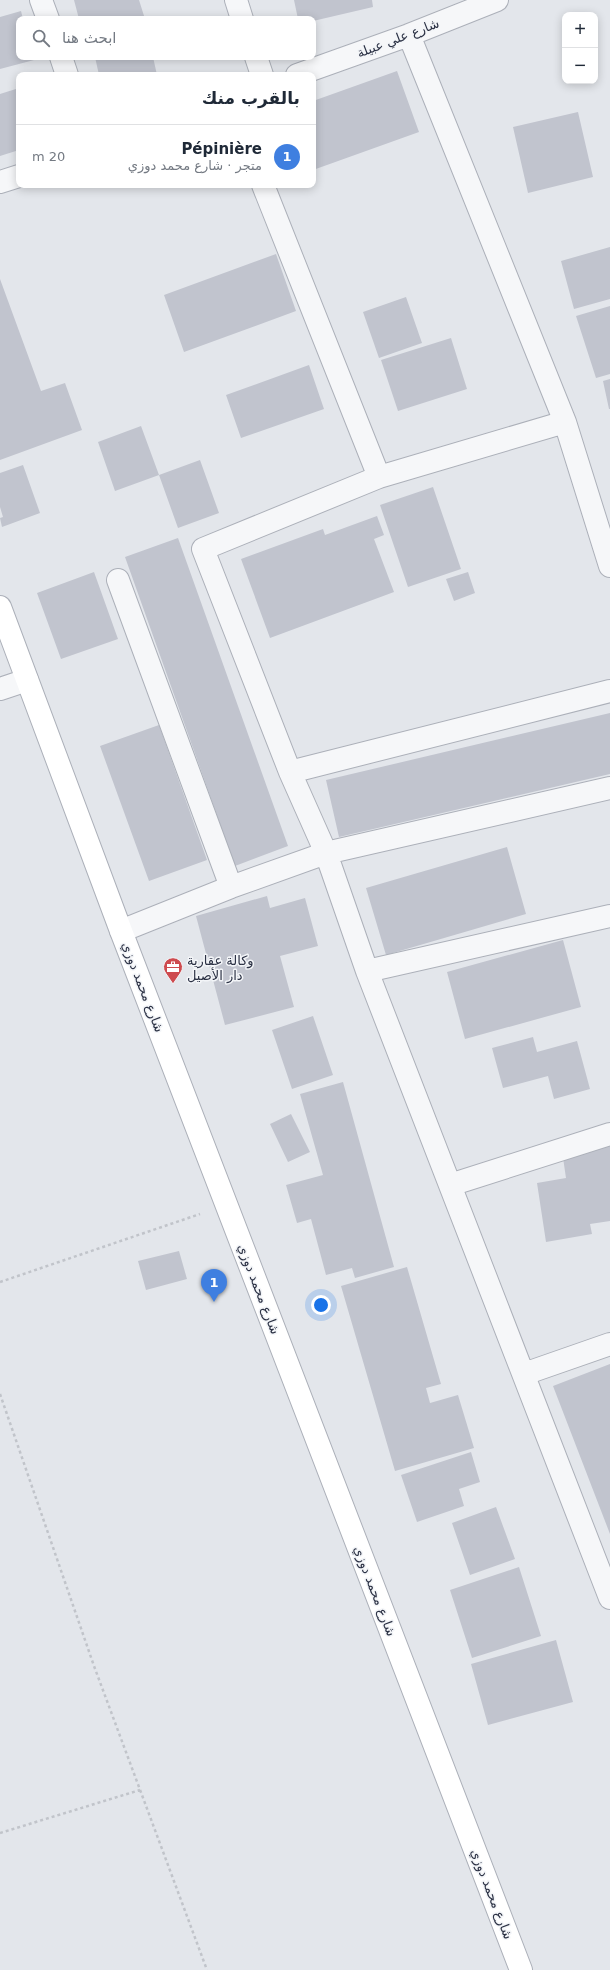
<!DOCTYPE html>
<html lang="ar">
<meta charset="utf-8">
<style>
:root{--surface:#fff;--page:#f2f2f3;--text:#1f2937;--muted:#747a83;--line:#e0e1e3;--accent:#ce4b4f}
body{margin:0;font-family:"DejaVu Sans","Noto Sans Arabic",sans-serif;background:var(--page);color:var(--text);direction:rtl}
.controls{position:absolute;right:12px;top:12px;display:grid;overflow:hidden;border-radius:8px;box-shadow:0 2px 10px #0003}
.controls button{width:36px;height:36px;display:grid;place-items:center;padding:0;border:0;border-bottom:1px solid var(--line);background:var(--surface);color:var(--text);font:20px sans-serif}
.you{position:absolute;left:321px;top:1305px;width:14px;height:14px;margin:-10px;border:3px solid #fff;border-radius:50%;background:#1a73e8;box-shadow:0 0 0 6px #1a73e833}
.badge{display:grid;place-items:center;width:26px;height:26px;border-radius:50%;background:var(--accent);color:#fff;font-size:13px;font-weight:700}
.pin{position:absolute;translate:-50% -33px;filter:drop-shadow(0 1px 2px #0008)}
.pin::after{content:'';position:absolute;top:21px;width:14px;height:12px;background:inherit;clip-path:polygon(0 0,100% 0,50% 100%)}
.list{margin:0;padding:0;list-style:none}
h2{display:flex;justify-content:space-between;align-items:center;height:52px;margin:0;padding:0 16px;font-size:17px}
h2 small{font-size:13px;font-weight:400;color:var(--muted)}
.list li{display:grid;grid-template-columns:26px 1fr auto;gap:12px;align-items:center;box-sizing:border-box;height:64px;padding:0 16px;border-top:1px solid var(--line)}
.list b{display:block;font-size:15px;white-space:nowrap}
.list p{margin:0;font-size:13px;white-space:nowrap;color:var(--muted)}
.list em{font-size:13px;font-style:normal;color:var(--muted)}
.icon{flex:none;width:22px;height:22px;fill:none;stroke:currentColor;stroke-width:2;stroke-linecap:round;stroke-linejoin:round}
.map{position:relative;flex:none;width:610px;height:1970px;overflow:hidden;direction:ltr}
.search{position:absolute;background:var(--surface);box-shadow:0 2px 10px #0003;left:16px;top:16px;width:300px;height:44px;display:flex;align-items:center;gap:10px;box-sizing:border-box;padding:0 14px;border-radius:8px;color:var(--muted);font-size:15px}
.panel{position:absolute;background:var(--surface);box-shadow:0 2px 10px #0003;left:16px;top:72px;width:300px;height:116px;border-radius:8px;direction:rtl}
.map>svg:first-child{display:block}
.building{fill:#c1c4ce}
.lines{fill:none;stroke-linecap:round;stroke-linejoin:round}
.street-casing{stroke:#acb0b9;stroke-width:24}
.secondary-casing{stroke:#acb0b9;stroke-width:24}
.path{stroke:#c1c4ca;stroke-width:2.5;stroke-dasharray:3 3;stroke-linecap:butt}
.street{stroke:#f6f7f9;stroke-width:22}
.secondary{stroke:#fff;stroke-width:22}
.labels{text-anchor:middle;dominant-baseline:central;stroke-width:3;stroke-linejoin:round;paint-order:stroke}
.street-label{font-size:13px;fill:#2b3144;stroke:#f3f5f8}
.poi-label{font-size:13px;fill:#2b3144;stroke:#f3f5f8;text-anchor:start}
</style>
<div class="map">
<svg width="610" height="1970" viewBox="0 0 610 1970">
<rect width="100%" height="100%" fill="#e3e6eb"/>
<path class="building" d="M74,0H139L145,19H79Z
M294,0H372L373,7L313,21V19H298Z
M21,11L23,19H19V57H33L34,60L0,69V17Z
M95,57H153L157,75H99Z
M397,71L419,132L313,170V101Z
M19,88V150L0,156V94Z
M578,112L593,177L528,193L513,127Z
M610,247V299L574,309L561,261Z
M276,254L296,311L184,352L164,295Z
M0,279L41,391L65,383L82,430L0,460Z
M406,297L422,343L379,358L363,312Z
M610,306V374L596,378L576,316Z
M451,338L467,389L398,411L381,360Z
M309,365L324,409L241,438L226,395Z
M610,379V409H609L603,381Z
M141,426L159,475L115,491L98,442Z
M200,460L219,513L178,528L159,475Z
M23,465L40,513L2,527L0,518L3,517L0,507V473Z
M433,487L461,569L408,587L380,505Z
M377,516L384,535L374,539L394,592L270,638L241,559L323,529L325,535Z
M178,538L288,846L235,866L125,557Z
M94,572L118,639L61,659L37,593Z
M468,572L475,593L454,601L446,579Z
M610,713V774L339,837L326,780Z
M159,725L207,860L149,881L100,746Z
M507,847L526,914L386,955L366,888Z
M267,896L270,908L305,898L318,946L280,956L294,1007L225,1025L196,916Z
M563,940L581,1007L465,1039L447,972Z
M313,1016L333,1075L292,1089L272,1030Z
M533,1037L537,1052L577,1041L590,1089L554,1099L548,1076L503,1088L492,1048Z
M343,1082L394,1267L355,1278L352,1268L326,1275L311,1219L297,1223L286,1185L323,1175L300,1094Z
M291,1114L310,1152L288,1162L270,1124Z
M610,1143V1221L590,1224L592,1234L546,1242L537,1183L566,1178L562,1151Z
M179,1251L187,1279L146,1290L138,1261Z
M407,1267L441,1384L426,1388L430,1403L458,1395L474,1448L395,1471L341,1286Z
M610,1364V1534L553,1386Z
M471,1452L480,1482L459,1489L464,1506L417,1522L401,1475Z
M496,1507L515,1559L470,1575L452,1523Z
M519,1567L541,1636L472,1658L450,1590Z
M556,1640L573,1702L488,1725L471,1664Z"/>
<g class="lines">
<defs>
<path id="street" d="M41,0L48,19
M236,0L242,19
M409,35L565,422L610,566
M61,57L67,75
M256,57L262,75
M297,75L409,35L497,0
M0,182L19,176
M263,185L379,477
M565,422L379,477L203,549L290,772L326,853L367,971L610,1598
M118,580L231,887
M0,689L27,680
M290,772L610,691
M121,931L231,887L326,853L610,788
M367,971L610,916
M450,1185L610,1134
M524,1374L610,1344"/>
<path id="secondary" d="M0,607L121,931L521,1970"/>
</defs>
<use href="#street" class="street-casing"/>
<use href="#secondary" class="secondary-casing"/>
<path class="path" d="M0,1282L200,1214
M0,1394L94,1666L207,1970
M0,1833L140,1790"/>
<use href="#street" class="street"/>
<use href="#secondary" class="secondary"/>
</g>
<defs>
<symbol id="office-pin" viewBox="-11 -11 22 30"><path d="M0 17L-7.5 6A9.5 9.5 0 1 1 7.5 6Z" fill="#ce4b4f" stroke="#f3f5f8"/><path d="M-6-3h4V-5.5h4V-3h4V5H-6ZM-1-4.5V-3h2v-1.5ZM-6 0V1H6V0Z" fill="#fff"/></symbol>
</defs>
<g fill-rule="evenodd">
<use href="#office-pin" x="162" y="956" width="22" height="30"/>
</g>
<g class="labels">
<g class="street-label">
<text transform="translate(398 38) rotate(-21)">شارع علي عبيلة</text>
<text transform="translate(143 987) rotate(69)">شارع محمد دوزي</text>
<text transform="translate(259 1289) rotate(69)">شارع محمد دوزي</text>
<text transform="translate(375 1591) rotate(69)">شارع محمد دوزي</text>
<text transform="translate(492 1894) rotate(69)">شارع محمد دوزي</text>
</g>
<g class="poi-label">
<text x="187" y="960">وكالة عقارية<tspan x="187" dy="15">دار الأصيل</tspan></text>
</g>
</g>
</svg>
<div class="controls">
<button>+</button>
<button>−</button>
</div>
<div class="you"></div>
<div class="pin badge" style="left:214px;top:1302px;background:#3f7fe0">1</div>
<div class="search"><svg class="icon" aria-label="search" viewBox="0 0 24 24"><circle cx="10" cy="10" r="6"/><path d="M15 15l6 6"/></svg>ابحث هنا</div>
<section class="panel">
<h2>بالقرب منك<small></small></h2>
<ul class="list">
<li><span class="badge" style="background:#3f7fe0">1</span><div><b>Pépinière</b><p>متجر · شارع محمد دوزي</p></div><em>20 m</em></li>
</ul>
</section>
</div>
